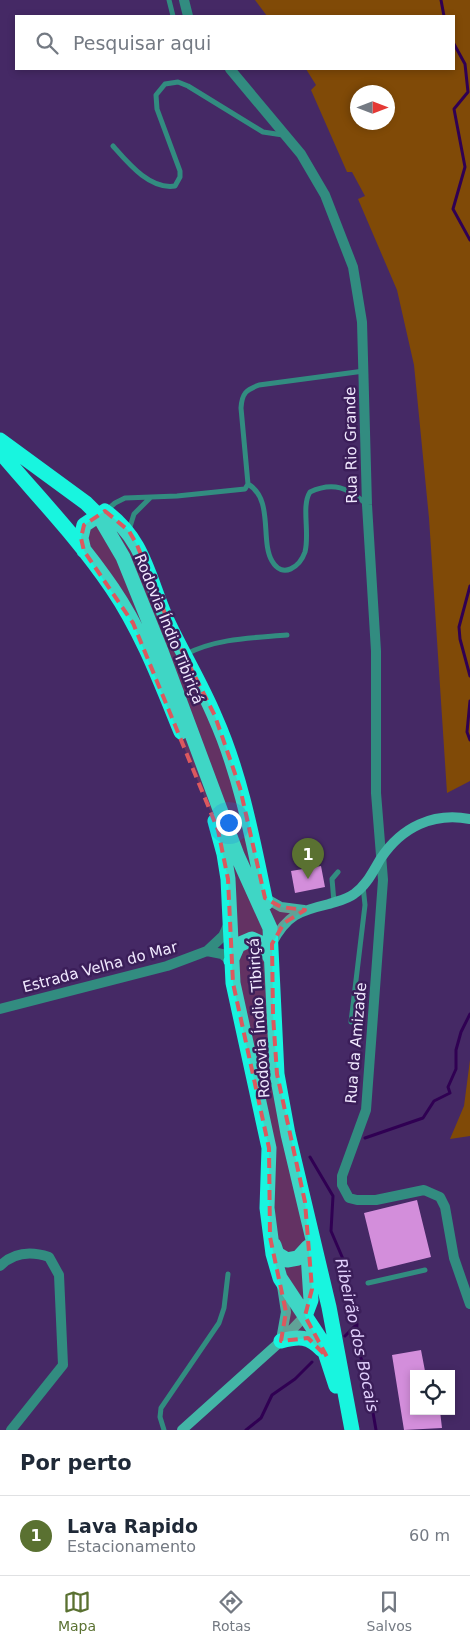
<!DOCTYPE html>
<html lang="pt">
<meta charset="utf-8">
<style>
:root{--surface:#fff;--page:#f2f2f3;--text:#1f2937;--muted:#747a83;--line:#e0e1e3;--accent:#5a7131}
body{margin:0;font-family:"DejaVu Sans",sans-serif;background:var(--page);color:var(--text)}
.controls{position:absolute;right:15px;bottom:15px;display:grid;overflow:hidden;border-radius:0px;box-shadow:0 2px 8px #0003}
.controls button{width:45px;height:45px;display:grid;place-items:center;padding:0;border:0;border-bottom:1px solid var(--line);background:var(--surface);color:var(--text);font:25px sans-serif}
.compass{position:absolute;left:350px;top:85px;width:45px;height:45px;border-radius:50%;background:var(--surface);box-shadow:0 2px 8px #0003;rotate:90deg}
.you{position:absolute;left:228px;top:822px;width:18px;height:18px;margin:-12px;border:4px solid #fff;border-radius:50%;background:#1a73e8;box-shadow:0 0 0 8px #1a73e833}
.badge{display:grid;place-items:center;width:32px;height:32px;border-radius:50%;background:var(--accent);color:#fff;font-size:16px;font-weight:700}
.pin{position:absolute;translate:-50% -41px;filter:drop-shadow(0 1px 2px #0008)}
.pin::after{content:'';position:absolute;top:26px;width:18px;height:15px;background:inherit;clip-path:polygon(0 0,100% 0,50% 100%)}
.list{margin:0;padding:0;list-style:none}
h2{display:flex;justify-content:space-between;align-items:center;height:65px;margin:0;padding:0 20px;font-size:21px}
h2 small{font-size:16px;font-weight:400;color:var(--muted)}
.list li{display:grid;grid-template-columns:32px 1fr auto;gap:15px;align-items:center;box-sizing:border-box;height:80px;padding:0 20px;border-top:1px solid var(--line)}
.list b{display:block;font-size:19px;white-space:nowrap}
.list p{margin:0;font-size:16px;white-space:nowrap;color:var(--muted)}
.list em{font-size:16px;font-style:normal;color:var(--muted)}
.icon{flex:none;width:28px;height:28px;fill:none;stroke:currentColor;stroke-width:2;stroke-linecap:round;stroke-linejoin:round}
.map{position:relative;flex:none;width:470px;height:1430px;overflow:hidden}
.search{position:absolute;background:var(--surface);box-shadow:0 2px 8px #0003;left:15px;right:15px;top:15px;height:55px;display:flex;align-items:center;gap:12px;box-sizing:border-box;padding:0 18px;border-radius:0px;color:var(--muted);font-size:19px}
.sheet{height:145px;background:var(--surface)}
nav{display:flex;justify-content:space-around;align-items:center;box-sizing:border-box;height:70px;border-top:1px solid var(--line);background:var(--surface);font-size:14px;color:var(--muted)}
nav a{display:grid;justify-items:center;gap:2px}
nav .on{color:var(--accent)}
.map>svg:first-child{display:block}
.green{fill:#804a07;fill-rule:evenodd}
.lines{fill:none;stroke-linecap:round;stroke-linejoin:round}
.stream{stroke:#300053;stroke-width:3}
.building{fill:#d38edb}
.lane{stroke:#328c80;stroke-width:5}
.street{stroke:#328c80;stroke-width:10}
.secondary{stroke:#43b5a6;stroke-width:10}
.highway{stroke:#18f5df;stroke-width:15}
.marked{fill:#dc585e;fill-opacity:0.2;stroke:#dc585e;stroke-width:4;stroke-dasharray:10 6;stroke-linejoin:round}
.labels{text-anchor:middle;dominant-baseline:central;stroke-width:5;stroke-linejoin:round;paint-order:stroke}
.street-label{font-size:15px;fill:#f0e8fe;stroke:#3b1e59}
.water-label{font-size:16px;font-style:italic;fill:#e1cffc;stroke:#3b1e59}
</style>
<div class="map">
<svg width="470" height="1430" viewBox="0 0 470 1430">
<rect width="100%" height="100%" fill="#452965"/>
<path class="green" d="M255,0H470V781L447,793L429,518L414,365L397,290L358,199L365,196L352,172H347L311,90L316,85L306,69H454V16H267ZM358,92H388V122H358Z
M470,1060V1136L450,1139L464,1106Z"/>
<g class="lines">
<path class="stream" d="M441,0L444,16
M454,44L465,64L468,92L454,109L465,167L453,209L470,240
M470,586L459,627L460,639L470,676
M470,701L467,732L470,740
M365,1138L423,1118L434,1101L450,1093L448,1087L456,1069V1050L461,1032L470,1014
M310,1157L333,1196L331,1231L346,1266L349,1293L357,1324L356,1344L366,1372L376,1430
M345,1336L357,1324
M246,1430L261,1418L272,1395L295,1379L312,1362"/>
</g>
<path class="building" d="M321,866L325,887L295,893L291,871Z
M417,1200L431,1257L378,1270L364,1213Z
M421,1350L425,1371L433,1370V1374H414V1411H440L442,1428L404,1430L392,1355Z"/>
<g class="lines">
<path class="lane" d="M169,0L173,16
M113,146C128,163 150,190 175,186L180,177V171L157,109L156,95L165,84L178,82L188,86L263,132L283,135
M248,484C274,499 260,541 272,561C283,580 300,566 305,552C310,533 301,506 310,492C333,481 349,488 366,504
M107,510L115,503L125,498L177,496L245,489L248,484L241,408C242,393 246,390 259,385L364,371
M129,530L134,514L150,498
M186,654C218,638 252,638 287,635
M334,902L332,879L338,872
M351,1022L365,905L363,886
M368,1283L425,1270
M164,1430L160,1417L161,1408L219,1323L224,1308L228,1274"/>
<path class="street" d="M184,0L188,16
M230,69L301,154L325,195L353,267L362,322L367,505L376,651V793L383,880L366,1110L342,1176V1185L349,1198L357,1200H376L424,1190L440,1197L445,1207L454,1258L470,1304
M207,951L222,954L231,961
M0,1009L167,966L207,951L223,936L229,923
M0,1266C14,1252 31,1251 49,1257L59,1275L63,1365L11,1430"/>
<path class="secondary" d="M265,898L281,907L304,910
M272,943C287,915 299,911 329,904C337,901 346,900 354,894C367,885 373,871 381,858C402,827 433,812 470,819
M281,1340L286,1312L282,1286
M182,1430L281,1341L305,1316"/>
<path class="highway" d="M0,440L86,503L99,516L123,557L161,651L237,855L270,928L277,1074L288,1134L329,1307L352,1430
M0,452C38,497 79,539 112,588C142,632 161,683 181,732
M84,551L81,538L84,525L105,511C144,539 148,577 166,618C181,651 201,683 215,717C241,775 253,841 266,903
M215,821L224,854L228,879L233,983L269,1148L267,1208L273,1254L280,1278L321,1340L336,1386
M231,961L238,945L252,939L263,944L271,959
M274,1245L277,1254L287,1260L298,1258L308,1247
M305,1316L311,1300L308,1254
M281,1341C299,1336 309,1336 322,1350"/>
</g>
<path class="marked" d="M105,511L129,531L137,545L173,633L215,716L240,788L265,898L281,907L305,910L284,923L272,944L273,1015L277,1074L305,1202L312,1289L305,1316L327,1357L308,1338L281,1341L286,1312L270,1237L269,1148L233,983L228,879L218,830L133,623L84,551L81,538L84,525Z"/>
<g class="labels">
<g class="street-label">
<text transform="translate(351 445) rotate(-91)">Rua Rio Grande</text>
<text transform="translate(169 629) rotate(68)">Rodovia Índio Tibiriçá</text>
<text transform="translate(100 967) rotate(-15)">Estrada Velha do Mar</text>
<text transform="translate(259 1018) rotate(-94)">Rodovia Índio Tibiriçá</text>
<text transform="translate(356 1043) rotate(-85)">Rua da Amizade</text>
</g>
<g class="water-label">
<text transform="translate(357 1335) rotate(78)">Ribeirão dos Bocais</text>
</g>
</g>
</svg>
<div class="controls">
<button><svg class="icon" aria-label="locate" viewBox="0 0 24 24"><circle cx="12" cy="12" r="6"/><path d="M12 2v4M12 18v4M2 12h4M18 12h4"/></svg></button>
</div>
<svg class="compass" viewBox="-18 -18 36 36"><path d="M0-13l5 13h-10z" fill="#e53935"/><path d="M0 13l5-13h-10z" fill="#747a83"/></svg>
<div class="you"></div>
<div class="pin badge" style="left:308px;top:879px">1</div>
<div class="search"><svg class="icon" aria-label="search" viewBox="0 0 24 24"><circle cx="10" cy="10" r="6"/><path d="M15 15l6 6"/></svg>Pesquisar aqui</div>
</div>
<section class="sheet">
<h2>Por perto<small></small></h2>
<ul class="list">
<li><span class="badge">1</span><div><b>Lava Rapido</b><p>Estacionamento</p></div><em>60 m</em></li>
</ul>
</section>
<nav>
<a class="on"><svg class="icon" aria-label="map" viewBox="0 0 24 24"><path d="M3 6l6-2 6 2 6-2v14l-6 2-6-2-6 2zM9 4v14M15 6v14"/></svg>Mapa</a>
<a><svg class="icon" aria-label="directions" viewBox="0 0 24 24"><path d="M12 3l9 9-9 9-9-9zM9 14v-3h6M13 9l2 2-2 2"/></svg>Rotas</a>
<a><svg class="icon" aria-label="saved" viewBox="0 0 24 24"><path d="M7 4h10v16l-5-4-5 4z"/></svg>Salvos</a>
</nav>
